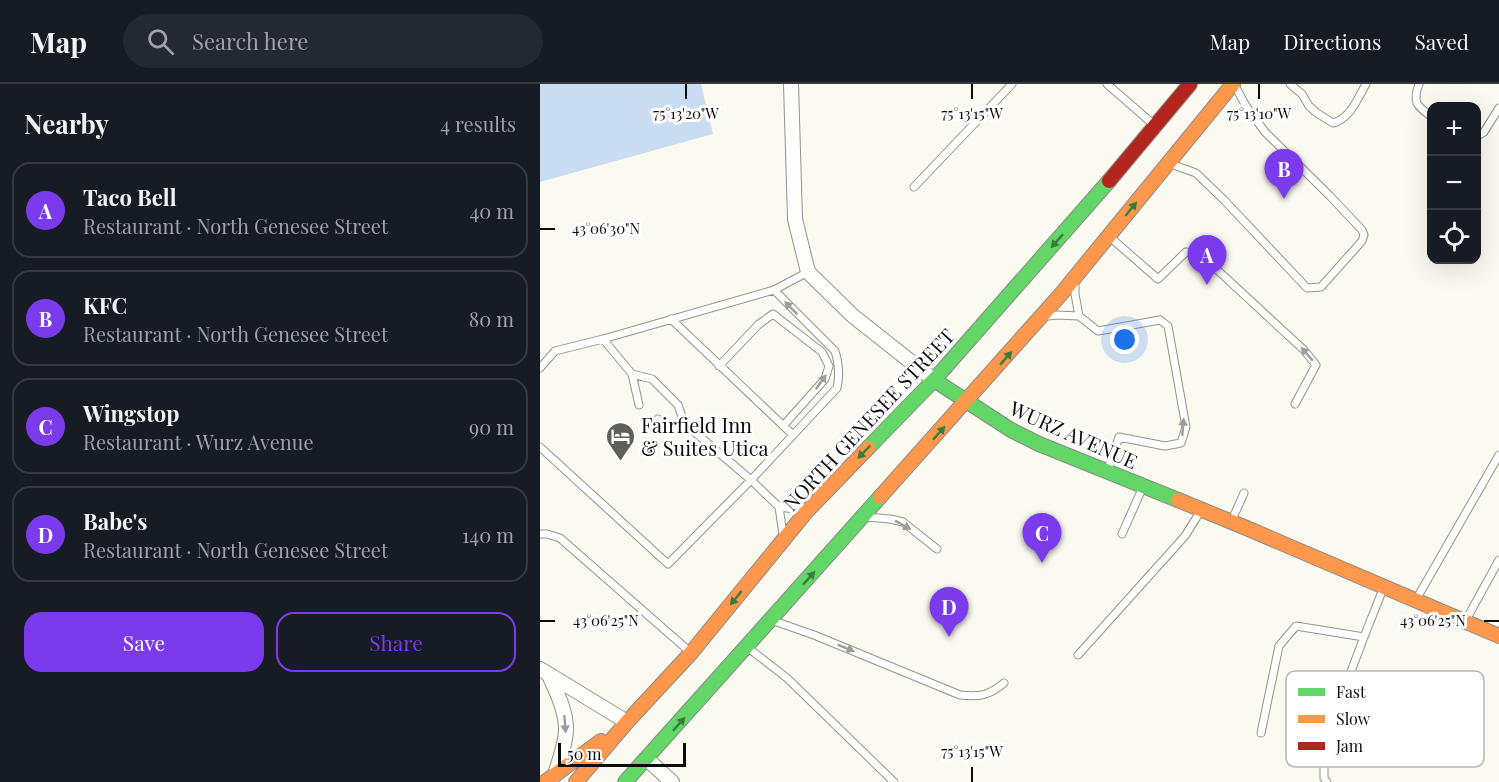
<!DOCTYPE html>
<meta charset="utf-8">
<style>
:root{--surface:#171b24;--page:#242831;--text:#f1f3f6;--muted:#9ea1a6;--line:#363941;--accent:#7c3aed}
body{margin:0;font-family:"Playfair Display",serif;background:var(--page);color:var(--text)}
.controls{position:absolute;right:18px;top:18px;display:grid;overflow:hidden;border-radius:12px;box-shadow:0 6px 24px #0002}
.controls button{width:54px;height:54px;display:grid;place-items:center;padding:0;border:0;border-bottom:2px solid var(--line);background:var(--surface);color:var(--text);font:30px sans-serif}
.scale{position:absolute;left:18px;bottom:15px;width:128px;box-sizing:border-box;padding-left:6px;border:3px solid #0c0c0c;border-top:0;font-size:16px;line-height:21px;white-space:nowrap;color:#0c0c0c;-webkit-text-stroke:4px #fff;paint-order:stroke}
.you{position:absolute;left:585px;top:256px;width:21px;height:21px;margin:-15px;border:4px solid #fff;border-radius:50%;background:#1a73e8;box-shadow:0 0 0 9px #1a73e833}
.badge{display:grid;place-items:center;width:39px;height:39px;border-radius:50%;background:var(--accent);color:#fff;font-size:20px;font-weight:700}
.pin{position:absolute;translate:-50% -50px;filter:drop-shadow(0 2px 3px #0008)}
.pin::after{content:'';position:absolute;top:32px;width:21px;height:18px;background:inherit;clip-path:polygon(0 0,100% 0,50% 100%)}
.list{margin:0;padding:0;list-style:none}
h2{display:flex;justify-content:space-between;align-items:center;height:78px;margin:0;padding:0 24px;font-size:26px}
h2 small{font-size:20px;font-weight:400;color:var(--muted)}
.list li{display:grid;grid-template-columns:39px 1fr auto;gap:18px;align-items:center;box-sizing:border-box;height:96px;margin:0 12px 12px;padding:0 12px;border:2px solid var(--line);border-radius:18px}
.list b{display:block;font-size:22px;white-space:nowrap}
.list p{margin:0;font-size:20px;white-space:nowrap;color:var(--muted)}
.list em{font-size:20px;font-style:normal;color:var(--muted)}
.actions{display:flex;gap:12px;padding:18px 24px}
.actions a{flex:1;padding:14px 0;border:2px solid var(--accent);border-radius:18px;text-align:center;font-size:21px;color:var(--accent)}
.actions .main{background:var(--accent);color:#fff}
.icon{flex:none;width:33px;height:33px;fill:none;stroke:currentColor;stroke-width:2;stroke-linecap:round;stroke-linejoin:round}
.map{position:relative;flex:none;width:959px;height:698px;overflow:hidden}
header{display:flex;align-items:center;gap:36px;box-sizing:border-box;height:84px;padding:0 30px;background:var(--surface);border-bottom:2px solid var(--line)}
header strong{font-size:28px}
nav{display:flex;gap:33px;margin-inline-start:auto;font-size:21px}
.search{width:420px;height:54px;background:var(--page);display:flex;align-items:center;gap:15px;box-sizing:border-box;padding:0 21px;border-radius:33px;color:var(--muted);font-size:22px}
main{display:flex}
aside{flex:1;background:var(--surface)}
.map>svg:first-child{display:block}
.water{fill:#cadcf1}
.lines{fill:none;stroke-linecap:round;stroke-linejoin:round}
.lane-casing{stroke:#93938f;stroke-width:9}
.street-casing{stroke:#93938f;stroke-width:16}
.fast-casing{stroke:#8a8a86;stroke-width:16}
.slow-casing{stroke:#8a8a86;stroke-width:16}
.jam-casing{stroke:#8a8a86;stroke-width:16}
.lane{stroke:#fefefd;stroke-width:7}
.street{stroke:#fefefd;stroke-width:14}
.fast{stroke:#63d668;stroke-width:14}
.slow{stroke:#ff974d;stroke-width:14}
.jam{stroke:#b3261e;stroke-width:14}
.oneway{fill:#3c7b3f}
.oneway2{fill:#9d9d9d}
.ticks{fill:none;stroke:#0c0c0c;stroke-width:2}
.labels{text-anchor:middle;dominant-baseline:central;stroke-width:6;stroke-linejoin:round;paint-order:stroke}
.street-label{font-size:20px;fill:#0c0c0c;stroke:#fff}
.poi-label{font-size:20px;fill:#0c0c0c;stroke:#fff;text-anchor:start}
.key{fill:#fff;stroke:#b6b6b6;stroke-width:1.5}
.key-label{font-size:16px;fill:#0c0c0c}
.ticks-label{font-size:15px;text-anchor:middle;fill:#0c0c0c;stroke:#fff;stroke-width:6;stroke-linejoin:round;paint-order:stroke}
</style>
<header>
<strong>Map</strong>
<div class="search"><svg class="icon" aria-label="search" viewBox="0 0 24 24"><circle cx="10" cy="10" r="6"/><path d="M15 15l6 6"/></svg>Search here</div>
<nav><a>Map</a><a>Directions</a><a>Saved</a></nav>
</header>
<main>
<aside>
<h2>Nearby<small>4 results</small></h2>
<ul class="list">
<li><span class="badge">A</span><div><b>Taco Bell</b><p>Restaurant · North Genesee Street</p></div><em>40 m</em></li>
<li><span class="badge">B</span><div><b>KFC</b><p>Restaurant · North Genesee Street</p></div><em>80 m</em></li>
<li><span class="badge">C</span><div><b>Wingstop</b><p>Restaurant · Wurz Avenue</p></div><em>90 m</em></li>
<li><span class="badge">D</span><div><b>Babe's</b><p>Restaurant · North Genesee Street</p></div><em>140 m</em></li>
</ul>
<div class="actions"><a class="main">Save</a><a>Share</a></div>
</aside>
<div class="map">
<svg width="959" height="698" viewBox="0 0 959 698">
<rect width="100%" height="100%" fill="#fafaf1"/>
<path class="water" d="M0,0H161L173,50L0,98Z"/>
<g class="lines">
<defs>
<path id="lane" d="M567,0L613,40
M750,0L762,10L769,22L777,29L793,39C810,35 818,14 826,0
M879,0C872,19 877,22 892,33
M936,53L944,48L959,24
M631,80L656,89L684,116L767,204L781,203L822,157L824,151L822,146L790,112L725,48L706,22L694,0
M374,103L472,0
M571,154L618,195L646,168L661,171L764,266L776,281L755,320
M535,202V210L539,232
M508,232L517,231L539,232L558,247L620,236L628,242L646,343L641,359L625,362L579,353L568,385
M131,235L253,351
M179,282L219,240L233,230L282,268L289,282L285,295L243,342
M0,284L15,267L63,255
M92,290L99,321
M118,335L125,340L144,339
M0,363L128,480L211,396L297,304C300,291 299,280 295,267L234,206
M239,423L243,450
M263,426L239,423L211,396L144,339L138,321L112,295L92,290L63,255L234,206L268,188
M326,433L350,435L363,438L397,465
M692,436L704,409
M0,450H7L20,454L149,567
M582,450L602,405
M877,514L959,371
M926,536L959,476
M234,537L274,551L420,611C440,613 448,612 464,599
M207,563L247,594L354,698
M538,571L645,452L660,428
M721,649L739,562L756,542L824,553
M787,698L784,694V659L824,553L843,505"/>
<path id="street" d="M251,0L255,135L268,188L313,232L394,296
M0,585L87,638
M9,591C16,607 26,626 26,645C26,660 19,676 15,691
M107,675L132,698"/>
<path id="fast" d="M394,296L471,346L499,360L638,416
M328,364L394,296L569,97
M85,698L340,413"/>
<path id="slow" d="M340,413L522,209L693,0
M638,416L704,443L959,552
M5,698L61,657
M36,698L87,638L151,569L267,427L328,364"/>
<path id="jam" d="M569,97L650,0"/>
</defs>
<use href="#lane" class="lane-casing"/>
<use href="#street" class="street-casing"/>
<use href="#fast" class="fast-casing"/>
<use href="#slow" class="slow-casing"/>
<use href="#jam" class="jam-casing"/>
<use href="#lane" class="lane"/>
<use href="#street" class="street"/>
<use href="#fast" class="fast"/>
<use href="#slow" class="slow"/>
<use href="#jam" class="jam"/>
</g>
<defs><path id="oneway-solid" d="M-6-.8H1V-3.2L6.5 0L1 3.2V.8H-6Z" transform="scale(1.5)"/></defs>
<g class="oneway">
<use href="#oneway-solid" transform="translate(591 125) rotate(-51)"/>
<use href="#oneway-solid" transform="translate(517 157) rotate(132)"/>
<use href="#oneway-solid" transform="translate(466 274) rotate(-49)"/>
<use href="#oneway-solid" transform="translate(399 349) rotate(-48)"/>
<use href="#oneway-solid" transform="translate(324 368) rotate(134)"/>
<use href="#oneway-solid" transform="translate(269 494) rotate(-48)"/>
<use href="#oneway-solid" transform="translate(196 514) rotate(129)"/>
<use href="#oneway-solid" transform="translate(139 640) rotate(-48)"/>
</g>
<g class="oneway2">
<use href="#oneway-solid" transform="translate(251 224) rotate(-135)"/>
<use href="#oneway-solid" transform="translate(767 270) rotate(-131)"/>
<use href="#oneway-solid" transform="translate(281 298) rotate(-55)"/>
<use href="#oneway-solid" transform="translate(643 343) rotate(-85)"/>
<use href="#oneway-solid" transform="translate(363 441) rotate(29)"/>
<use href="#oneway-solid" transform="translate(306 564) rotate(22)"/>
<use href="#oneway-solid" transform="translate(25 640) rotate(86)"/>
</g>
<path class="ticks" d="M146,0V15M432,0V15M719,0V15M0,145H15M0,537H15M944,537H959M432,683V698"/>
<defs>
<symbol id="hotel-pin" viewBox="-11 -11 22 30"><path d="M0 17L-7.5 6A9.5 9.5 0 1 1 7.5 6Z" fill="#5f5f5c" stroke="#fff"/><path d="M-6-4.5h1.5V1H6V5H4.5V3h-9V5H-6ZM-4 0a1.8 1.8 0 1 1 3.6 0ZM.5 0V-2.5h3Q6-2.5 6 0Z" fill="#fff"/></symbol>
</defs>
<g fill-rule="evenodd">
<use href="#hotel-pin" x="64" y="336" width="33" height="45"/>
</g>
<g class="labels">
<g class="street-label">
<text transform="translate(328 335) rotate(-47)">NORTH GENESEE STREET</text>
<text transform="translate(534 350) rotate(24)">WURZ AVENUE</text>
</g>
<g class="poi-label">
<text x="101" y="340">Fairfield Inn<tspan x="101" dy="23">&amp; Suites Utica</tspan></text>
</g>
</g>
<rect x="746" y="587" width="198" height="96" rx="9" class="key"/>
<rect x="758" y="604" width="27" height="8" fill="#63d668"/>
<rect x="758" y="631" width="27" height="8" fill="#ff974d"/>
<rect x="758" y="658" width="27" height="8" fill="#b3261e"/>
<g class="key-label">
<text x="796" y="614">Fast</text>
<text x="796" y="641">Slow</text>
<text x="796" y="668">Jam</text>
</g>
<g class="ticks-label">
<text x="146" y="35">75°13'20"W</text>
<text x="432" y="35">75°13'15"W</text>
<text x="719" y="35">75°13'10"W</text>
<text x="66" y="150">43°06'30"N</text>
<text x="66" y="542">43°06'25"N</text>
<text x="893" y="542">43°06'25"N</text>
<text x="432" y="673">75°13'15"W</text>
</g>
</svg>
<div class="controls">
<button>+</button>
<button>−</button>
<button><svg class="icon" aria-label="locate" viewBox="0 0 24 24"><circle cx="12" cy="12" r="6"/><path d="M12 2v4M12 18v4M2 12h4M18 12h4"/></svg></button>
</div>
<div class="scale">50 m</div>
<div class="you"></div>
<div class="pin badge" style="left:667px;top:201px">A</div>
<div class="pin badge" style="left:744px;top:115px">B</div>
<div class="pin badge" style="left:502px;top:479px">C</div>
<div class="pin badge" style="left:409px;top:553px">D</div>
</div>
</main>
